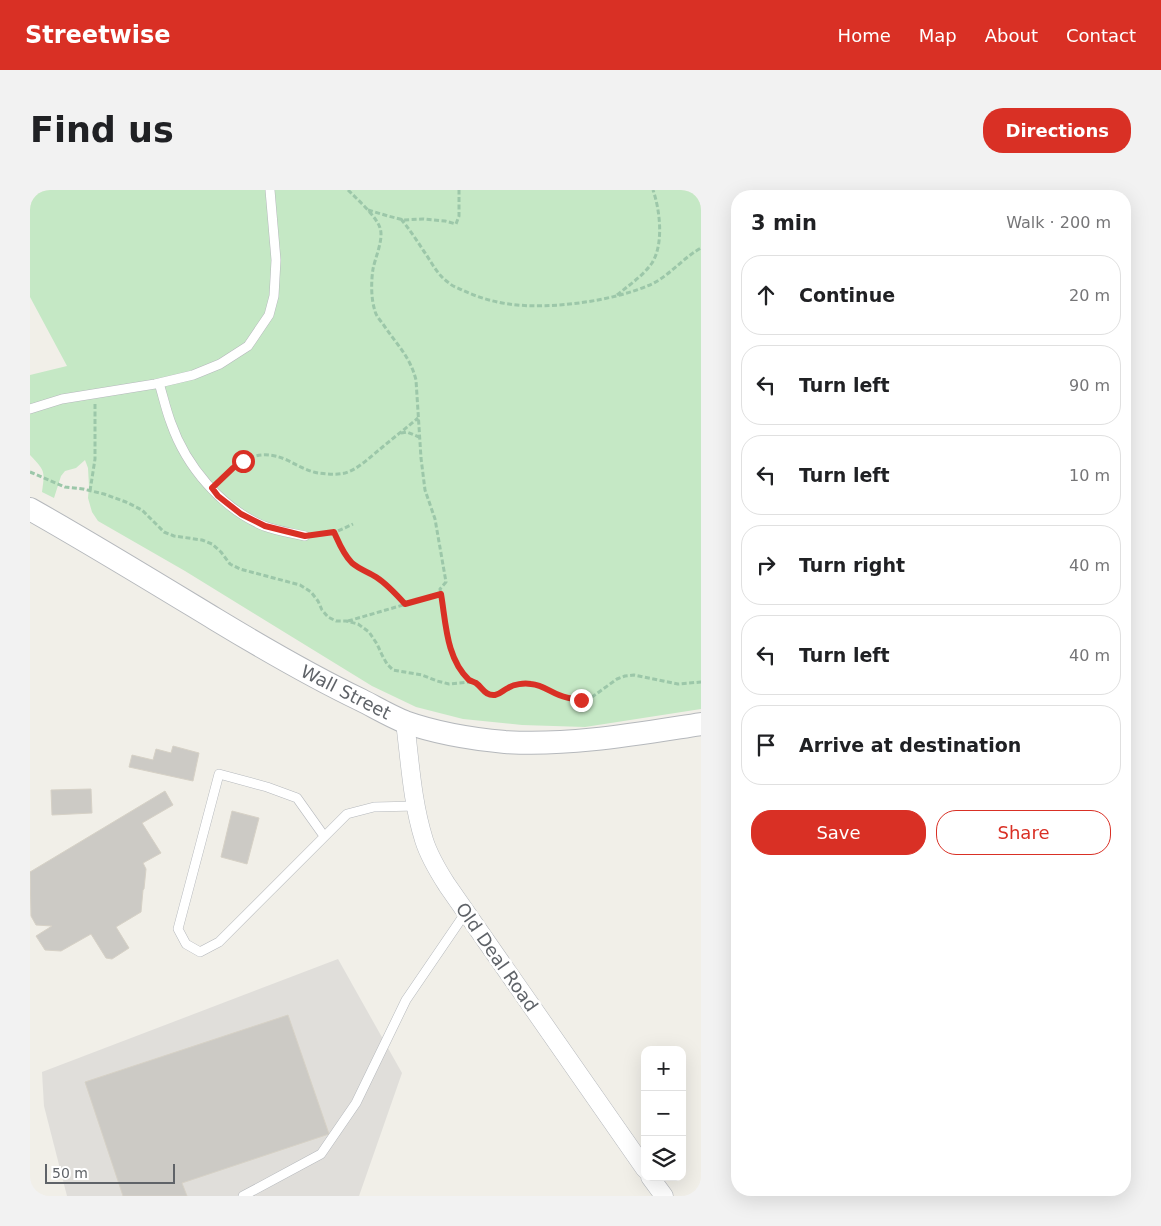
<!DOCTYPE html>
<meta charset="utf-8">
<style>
:root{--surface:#fff;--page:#f2f2f2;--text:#202124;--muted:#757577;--line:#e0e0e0;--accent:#d93025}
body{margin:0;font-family:"DejaVu Sans",sans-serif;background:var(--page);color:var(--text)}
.controls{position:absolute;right:15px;bottom:15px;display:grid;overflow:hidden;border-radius:10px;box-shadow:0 5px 20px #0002}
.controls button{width:45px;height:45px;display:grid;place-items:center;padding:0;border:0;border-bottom:1px solid var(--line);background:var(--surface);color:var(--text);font:25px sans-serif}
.scale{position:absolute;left:15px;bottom:12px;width:130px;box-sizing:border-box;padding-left:5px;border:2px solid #5f6368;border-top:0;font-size:14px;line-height:18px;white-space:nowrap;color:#5f6368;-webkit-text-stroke:4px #fff;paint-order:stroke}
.stop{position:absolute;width:15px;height:15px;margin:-11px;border:4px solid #d93025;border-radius:50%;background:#fff}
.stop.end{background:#d93025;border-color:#fff;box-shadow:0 1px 5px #0008}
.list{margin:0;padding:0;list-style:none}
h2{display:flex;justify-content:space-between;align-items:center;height:65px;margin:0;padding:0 20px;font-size:21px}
h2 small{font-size:16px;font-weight:400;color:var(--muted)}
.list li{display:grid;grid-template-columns:32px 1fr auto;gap:15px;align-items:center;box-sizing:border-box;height:80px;margin:0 10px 10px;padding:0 10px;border:1px solid var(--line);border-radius:20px}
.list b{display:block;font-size:19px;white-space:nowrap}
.list em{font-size:16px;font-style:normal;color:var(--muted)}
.actions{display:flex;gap:10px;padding:15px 20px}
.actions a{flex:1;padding:11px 0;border:1px solid var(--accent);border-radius:20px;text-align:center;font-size:18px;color:var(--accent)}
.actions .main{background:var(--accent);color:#fff}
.icon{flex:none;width:28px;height:28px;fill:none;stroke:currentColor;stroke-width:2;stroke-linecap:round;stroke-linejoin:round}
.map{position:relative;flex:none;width:671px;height:1006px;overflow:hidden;border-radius:20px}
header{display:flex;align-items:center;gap:30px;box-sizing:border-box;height:70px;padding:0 25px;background:var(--accent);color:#fff}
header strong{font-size:24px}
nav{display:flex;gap:28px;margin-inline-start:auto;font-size:18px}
.intro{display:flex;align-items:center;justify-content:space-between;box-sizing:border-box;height:120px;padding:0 30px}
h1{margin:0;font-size:35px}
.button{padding:12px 22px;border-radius:20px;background:var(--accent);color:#fff;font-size:18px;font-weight:700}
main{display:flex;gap:30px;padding:0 30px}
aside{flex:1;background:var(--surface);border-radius:20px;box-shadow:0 5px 20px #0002}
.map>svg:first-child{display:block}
.industrial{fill:#e0deda}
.green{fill:#c5e8c5}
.building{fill:#cccac5;stroke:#d6d1c6}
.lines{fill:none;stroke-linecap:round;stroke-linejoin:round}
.service-casing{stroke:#b5b8bc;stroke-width:10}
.minor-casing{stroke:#b5b8bc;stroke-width:19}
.tertiary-casing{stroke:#b5b8bc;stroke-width:24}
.path{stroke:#9cc7a9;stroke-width:3;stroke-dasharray:5 2.5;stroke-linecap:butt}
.service{stroke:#fff;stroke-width:9}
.minor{stroke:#fff;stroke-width:18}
.tertiary{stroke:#fff;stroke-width:22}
.route{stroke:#d93025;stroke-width:6}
.labels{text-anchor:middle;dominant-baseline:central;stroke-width:5;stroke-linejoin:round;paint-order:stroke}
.street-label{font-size:18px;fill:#5f6368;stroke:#fff}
</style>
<header>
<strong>Streetwise</strong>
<nav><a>Home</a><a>Map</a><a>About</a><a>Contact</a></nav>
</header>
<div class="intro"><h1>Find us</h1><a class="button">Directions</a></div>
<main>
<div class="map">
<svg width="671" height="1006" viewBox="0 0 671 1006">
<rect width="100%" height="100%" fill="#f1efe8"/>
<path class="industrial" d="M308,769L372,883L329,1006H37L14,916L12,882Z"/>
<path class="green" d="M0,0H671V519L555,537L492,535L433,529L386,517L342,496L155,381L68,331L62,322L58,308L59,296L58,278L55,270L46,278L35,281L31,286L24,308L12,302C15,280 15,281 0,265V185L37,176L0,107Z"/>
<path class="building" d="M143,556L169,563L163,591L99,577L102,565L123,570L126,559L141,563Z
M61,599L62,623L22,625L21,600Z
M135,601L143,615L112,633L131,663L113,673L116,679L114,699L113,700L111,722L86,737L99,758L82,769L76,768L61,744L31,761L15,760L6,746L22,736L6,735L1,726L0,682Z
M202,621L229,628L217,674L191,667Z
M258,825L299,944L152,993L157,1006H93L55,892Z"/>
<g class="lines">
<defs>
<path id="service" d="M129,193C133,206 136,220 141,233C156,276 191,318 234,336C247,341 262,343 275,346
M0,219L32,209L125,194L163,185L190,174L218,156L239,125L244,106L246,70L240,0
M294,646L267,608L237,597L189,584L148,739L156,754L170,762L189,752L317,624L344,617L386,616
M213,1006L291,964L326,913L376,810L436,722"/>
<path id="minor" d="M375,532C380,571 382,612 394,650C399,666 408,681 417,695L615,979
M620,987L634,1006"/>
<path id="tertiary" d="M0,319C62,354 124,392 185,429C233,458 281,486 331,510C345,517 360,526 375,532C406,543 442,549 475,552C541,556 606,544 671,534"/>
</defs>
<use href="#service" class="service-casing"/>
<use href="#minor" class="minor-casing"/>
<use href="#tertiary" class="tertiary-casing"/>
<path class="path" d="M318,0C327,9 347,27 350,38C354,49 345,68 343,79C341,92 341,109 345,121C346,126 350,130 353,134C366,154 380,166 386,190L391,268L395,300L405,329L416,392L410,399L419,451L423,465L432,482L441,491
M338,20L358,26L374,30L393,29L415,31L426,34L429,26V0
M371,29C379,39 386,49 393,60C401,71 407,85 419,93C422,96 428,98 432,100C447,107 463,112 479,114C520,120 584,111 622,94C640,85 653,68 671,58
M587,105C599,95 613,86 622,73C634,54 630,20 623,0
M371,243L377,242L389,247
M0,282L35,297L53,299L74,304L96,312L112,320L134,342L144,346L172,350L182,354L191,362L200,374L210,379L270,395L281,402L288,411L292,420L298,427L306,431H316L328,434L339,442L347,454L352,465L357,474L363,480L392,485L407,491L419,494L441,492L446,494L453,501L459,504L465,505L473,502L478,498L485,495L500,494L513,496L528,505L540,509L551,510L562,507L587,489L595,486L604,485L648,494L671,492
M190,291C211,270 227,257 257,270C267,275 277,281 288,283C297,284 306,285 315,283C327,280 340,267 349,260C362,249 375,239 388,228
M60,301L65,269V214
M304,342C309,353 313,364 322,373C329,379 338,382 346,387C357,394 366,404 375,414
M286,345L308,341L323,334
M318,431L411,404"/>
<use href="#service" class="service"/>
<use href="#minor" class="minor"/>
<use href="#tertiary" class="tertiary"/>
</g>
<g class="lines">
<path class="route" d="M213,271L203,278L182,298L188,306L211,324L235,336L275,346L304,342C309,353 313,364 322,373C329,379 338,382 346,387C357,394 366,404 375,414L411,404C416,433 416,468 439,490C441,491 444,492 446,493C453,498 455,506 465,505C471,504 473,500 478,498C484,494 494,493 501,494C512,495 519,501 529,505C536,508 543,509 551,510"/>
</g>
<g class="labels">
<g class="street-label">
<text transform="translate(316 502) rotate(27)">Wall Street</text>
<text transform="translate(467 767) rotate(55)">Old Deal Road</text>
</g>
</g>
</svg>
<div class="controls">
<button>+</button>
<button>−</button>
<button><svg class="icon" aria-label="layers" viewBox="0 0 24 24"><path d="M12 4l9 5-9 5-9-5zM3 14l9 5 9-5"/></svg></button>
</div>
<div class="scale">50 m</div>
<div class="stop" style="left:213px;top:271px"></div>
<div class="stop end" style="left:551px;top:510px"></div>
</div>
<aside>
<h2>3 min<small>Walk · 200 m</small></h2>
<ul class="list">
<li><svg class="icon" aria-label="ahead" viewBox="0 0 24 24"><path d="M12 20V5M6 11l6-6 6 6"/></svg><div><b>Continue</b></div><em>20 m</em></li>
<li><svg class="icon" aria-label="left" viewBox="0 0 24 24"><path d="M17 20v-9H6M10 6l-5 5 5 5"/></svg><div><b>Turn left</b></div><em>90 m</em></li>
<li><svg class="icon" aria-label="left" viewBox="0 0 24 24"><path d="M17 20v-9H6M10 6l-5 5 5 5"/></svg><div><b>Turn left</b></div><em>10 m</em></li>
<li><svg class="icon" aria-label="right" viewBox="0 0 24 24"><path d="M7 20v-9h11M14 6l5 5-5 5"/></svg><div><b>Turn right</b></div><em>40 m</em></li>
<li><svg class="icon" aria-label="left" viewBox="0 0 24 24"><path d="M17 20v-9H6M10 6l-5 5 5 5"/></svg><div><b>Turn left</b></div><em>40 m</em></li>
<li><svg class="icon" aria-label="arrive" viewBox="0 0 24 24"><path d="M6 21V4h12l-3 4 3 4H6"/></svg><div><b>Arrive at destination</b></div></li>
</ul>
<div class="actions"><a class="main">Save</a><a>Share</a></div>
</aside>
</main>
